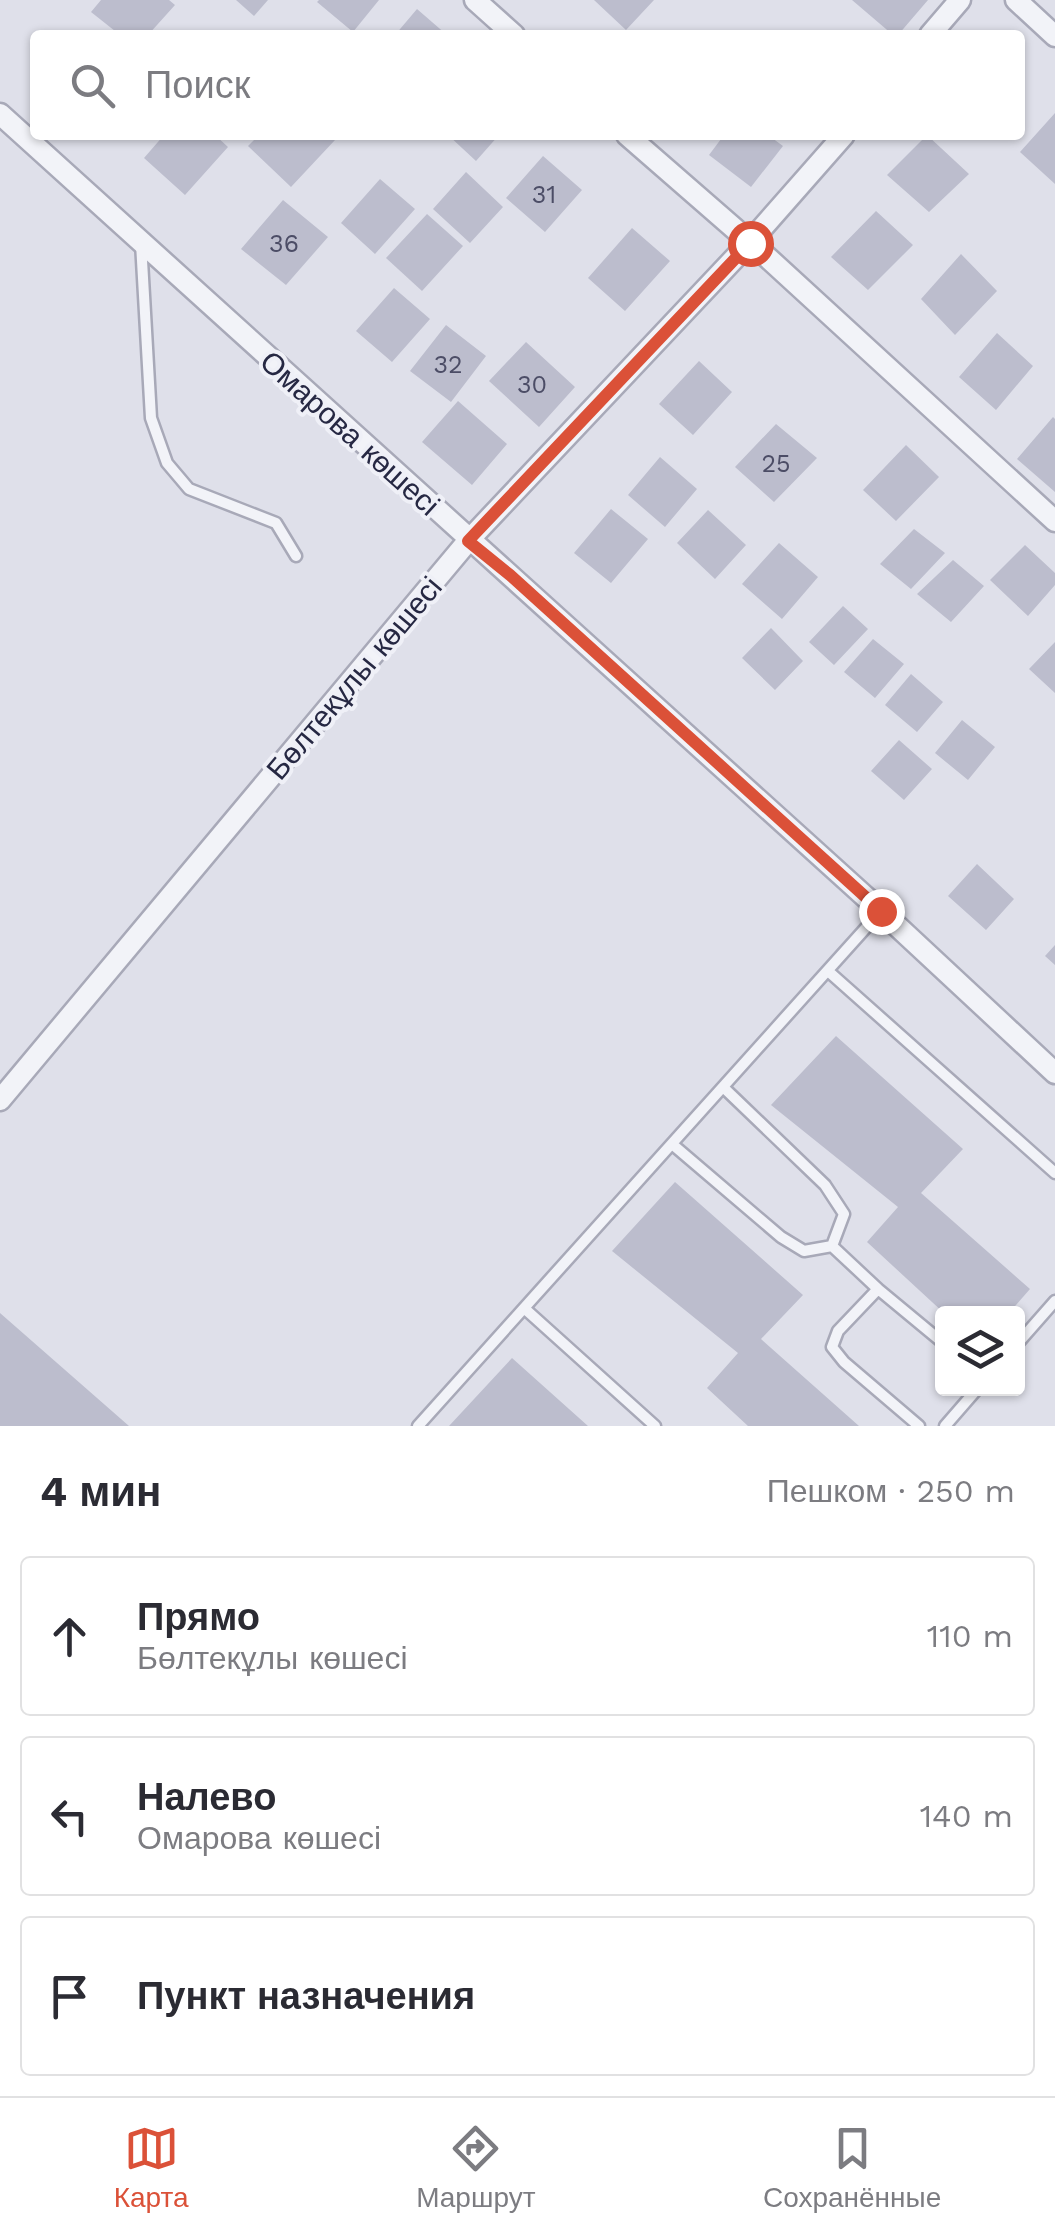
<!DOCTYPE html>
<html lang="ru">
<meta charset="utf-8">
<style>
:root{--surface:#fff;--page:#f2f2f3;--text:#2b2b33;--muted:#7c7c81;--line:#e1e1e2;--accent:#db5138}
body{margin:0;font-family:"Work Sans",sans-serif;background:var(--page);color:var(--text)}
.controls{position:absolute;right:30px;bottom:30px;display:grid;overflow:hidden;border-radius:10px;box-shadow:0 2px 8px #0004}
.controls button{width:90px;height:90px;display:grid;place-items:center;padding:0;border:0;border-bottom:2px solid var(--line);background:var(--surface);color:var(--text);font:50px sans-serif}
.stop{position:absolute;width:30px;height:30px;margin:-22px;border:8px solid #db5138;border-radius:50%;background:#fff}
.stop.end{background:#db5138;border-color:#fff;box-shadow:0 2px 10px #0008}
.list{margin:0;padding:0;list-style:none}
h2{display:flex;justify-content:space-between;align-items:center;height:130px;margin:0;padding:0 40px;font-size:42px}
h2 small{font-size:32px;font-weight:400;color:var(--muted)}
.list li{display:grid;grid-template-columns:65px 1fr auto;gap:30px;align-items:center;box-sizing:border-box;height:160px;margin:0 20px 20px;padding:0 20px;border:2px solid var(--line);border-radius:10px}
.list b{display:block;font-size:38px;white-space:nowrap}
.list p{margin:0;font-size:32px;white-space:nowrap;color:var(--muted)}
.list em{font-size:32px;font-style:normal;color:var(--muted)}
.icon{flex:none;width:55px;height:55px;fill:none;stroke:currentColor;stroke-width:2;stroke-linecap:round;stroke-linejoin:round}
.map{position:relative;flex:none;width:1055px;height:1426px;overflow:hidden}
.search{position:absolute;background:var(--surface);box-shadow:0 2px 8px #0004;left:30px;right:30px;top:30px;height:110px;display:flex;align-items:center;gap:25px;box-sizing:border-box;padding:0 35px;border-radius:10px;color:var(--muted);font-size:38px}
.sheet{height:670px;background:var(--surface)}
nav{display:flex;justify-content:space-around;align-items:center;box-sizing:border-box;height:140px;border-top:2px solid var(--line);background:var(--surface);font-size:28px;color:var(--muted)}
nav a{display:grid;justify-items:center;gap:5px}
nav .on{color:var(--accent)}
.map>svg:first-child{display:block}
.building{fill:#bcbdcd}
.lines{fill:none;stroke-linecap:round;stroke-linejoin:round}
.lane-casing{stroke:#a8a9b8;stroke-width:15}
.street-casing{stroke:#a8a9b8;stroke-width:25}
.lane{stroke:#f2f3f8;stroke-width:10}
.street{stroke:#f2f3f8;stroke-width:20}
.route{stroke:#db5138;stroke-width:12}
.labels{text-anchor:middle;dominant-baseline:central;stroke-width:8;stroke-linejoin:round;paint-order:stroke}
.number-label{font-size:25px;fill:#4c4d66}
.street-label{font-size:30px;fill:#262843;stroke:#eff0f7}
</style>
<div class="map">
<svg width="1055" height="1426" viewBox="0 0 1055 1426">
<rect width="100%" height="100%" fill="#dfe0ea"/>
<path class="building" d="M101,0H169L175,5L148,35H120L91,12Z
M236,0H268L254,16Z
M319,0H379L353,32L317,2Z
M594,0H654L626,30Z
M852,0H928L898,35H893Z
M417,9L447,35H395Z
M1055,113V184L1020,152Z
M164,135H215L228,147L185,195L144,158Z
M259,135H329L335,140L291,187L248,146Z
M448,135H499L476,161Z
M724,135H768L783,146L751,187L709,155Z
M927,135L969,174L929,212L887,175Z
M543,156L582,190L545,232L506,198Z
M466,172L503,207L470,243L433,209Z
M380,179L415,209L375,254L341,223Z
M283,200L328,237L286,285L241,249Z
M876,211L913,245L868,290L831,257Z
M427,214L463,246L422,291L386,258Z
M632,228L670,261L625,311L588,278Z
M961,254L997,291L955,335L921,299Z
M394,288L430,319L392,362L356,331Z
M446,325L486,356L451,402L410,371Z
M997,333L1033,366L996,410L959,377Z
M526,342L575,387L539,427L489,381Z
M699,361L732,392L693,435L659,404Z
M458,401L507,444L472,485L422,442Z
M1053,417L1055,419V492L1017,459Z
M776,424L817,458L774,502L735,467Z
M906,445L939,477L896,521L863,490Z
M660,457L697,489L665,527L628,495Z
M611,509L648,539L611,583L574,553Z
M708,510L746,545L715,579L677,543Z
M914,529L945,553L911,589L880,564Z
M779,543L818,577L782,619L742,584Z
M1025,545L1055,573V585L1028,616L990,580Z
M953,560L984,586L951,622L917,594Z
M843,606L868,629L834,665L809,642Z
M771,628L803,661L775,690L742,658Z
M873,639L904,664L875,698L844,672Z
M1055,642V693L1029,669Z
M911,674L943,702L917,732L885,705Z
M962,720L995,747L968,780L935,753Z
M899,740L932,769L904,800L871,771Z
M977,864L1014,899L986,930L948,896Z
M1055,945V965L1045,956Z
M836,1036L963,1149L921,1193L1030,1289L1008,1314H945L867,1242L898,1207L771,1105Z
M675,1182L803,1295L761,1339L859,1426H748L707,1388L738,1353L612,1251Z
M0,1313L129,1426H0Z
M512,1358L588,1426H449Z"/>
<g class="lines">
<defs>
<path id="lane" d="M141,243L151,418L167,463L189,489L276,523L296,556
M828,971L1055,1173
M723,1087L825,1185L844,1214L832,1246
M672,1144L781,1237L804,1251L832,1246L878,1289
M524,1308L655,1426
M1018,1343L1055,1301
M418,1426L881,911
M919,1426L844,1362L832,1347L838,1331L878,1289L942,1342
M945,1426L978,1388"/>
<path id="street" d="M475,0L514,35
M1016,0L1055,36
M930,35L960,0
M0,114L881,911L1055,1073
M627,135L767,257L1055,521
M0,1100L468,541L749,243L844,135"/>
</defs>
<use href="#lane" class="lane-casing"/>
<use href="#street" class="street-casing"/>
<use href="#lane" class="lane"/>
<use href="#street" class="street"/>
</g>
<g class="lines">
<path class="route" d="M750,243L468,541L510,575L881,911"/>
</g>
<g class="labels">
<g class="number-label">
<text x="544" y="194">31</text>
<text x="284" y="243">36</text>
<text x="448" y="364">32</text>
<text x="532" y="384">30</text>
<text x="776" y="463">25</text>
</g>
<g class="street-label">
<text transform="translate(350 433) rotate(42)">Омарова көшесі</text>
<text transform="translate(354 678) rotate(-50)">Бөлтекұлы көшесі</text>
</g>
</g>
</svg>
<div class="controls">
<button><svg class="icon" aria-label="layers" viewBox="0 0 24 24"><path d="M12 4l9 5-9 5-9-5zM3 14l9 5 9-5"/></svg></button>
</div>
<div class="stop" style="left:750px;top:243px"></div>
<div class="stop end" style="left:881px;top:911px"></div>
<div class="search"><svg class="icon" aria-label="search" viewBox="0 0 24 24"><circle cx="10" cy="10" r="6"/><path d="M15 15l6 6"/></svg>Поиск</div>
</div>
<section class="sheet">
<h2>4 мин<small>Пешком · 250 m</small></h2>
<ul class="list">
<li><svg class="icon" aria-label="ahead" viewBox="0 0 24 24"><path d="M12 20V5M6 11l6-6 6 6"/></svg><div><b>Прямо</b><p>Бөлтекұлы көшесі</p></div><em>110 m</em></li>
<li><svg class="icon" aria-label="left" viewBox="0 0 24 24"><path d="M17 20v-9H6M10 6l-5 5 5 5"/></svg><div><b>Налево</b><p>Омарова көшесі</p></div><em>140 m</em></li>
<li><svg class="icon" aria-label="arrive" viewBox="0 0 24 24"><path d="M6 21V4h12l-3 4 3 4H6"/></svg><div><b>Пункт назначения</b></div></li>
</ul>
</section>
<nav>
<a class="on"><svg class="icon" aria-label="map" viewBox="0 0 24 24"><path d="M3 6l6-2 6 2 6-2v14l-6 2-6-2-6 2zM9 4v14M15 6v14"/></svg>Карта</a>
<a><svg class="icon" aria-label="directions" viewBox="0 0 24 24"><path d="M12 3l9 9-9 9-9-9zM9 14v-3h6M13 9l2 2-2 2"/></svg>Маршрут</a>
<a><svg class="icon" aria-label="saved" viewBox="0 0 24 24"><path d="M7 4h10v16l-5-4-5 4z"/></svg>Сохранённые</a>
</nav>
